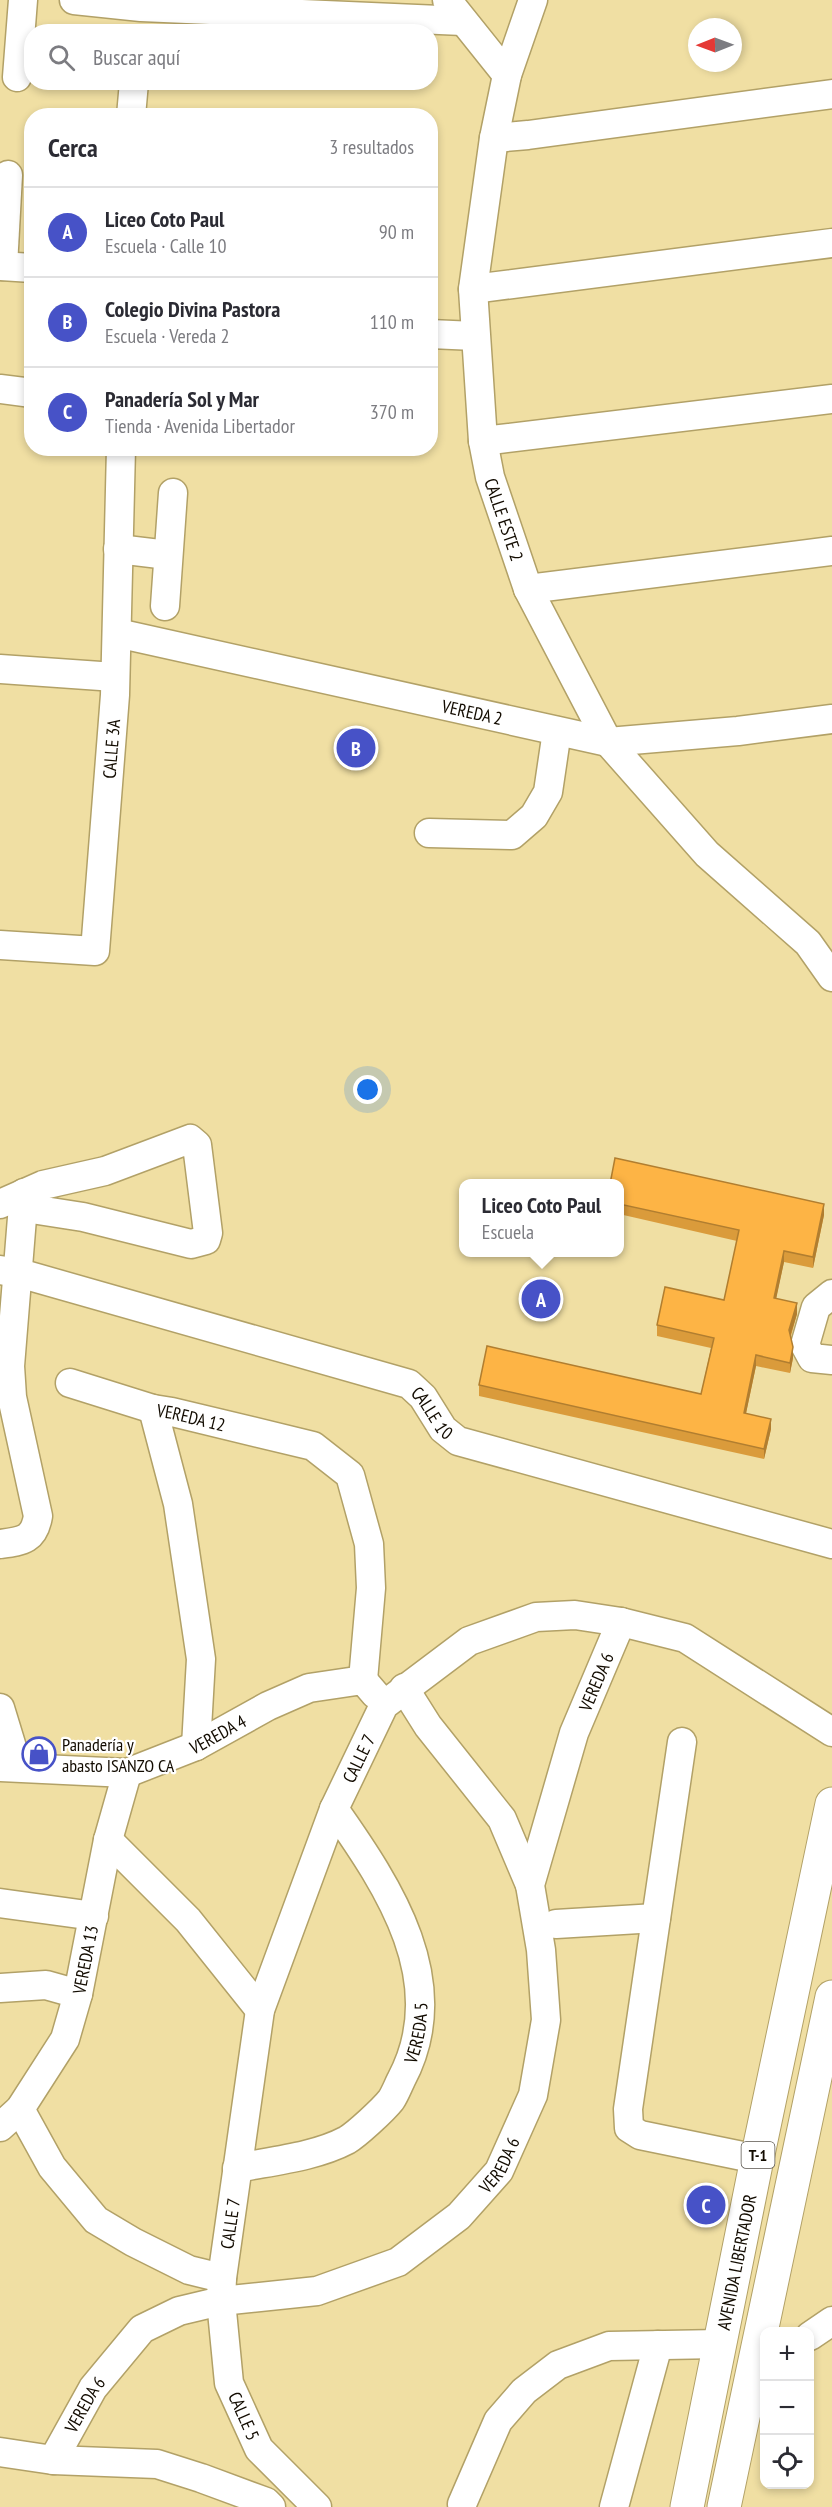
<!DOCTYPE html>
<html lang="es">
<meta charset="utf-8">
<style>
:root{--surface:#fff;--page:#f7f7f7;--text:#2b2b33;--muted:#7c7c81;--line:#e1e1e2;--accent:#4752c7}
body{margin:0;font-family:"PT Sans Narrow",sans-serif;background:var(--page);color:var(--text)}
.controls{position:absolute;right:18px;bottom:18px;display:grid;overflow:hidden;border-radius:12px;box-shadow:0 3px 9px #0003}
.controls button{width:54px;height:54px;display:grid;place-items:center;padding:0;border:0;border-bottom:2px solid var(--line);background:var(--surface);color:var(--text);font:30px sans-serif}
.compass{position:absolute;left:688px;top:18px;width:54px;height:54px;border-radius:50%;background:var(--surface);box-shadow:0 3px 9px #0003;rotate:269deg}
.you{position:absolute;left:368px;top:1090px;width:21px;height:21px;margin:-15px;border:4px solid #fff;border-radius:50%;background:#1a73e8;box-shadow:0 0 0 9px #1a73e833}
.badge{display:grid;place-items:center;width:39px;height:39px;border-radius:50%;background:var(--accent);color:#fff;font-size:20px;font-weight:700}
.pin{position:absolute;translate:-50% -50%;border:3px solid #fff;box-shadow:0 2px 6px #0006}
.popup{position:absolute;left:459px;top:1179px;width:165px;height:78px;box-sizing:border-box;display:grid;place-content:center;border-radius:12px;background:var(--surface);filter:drop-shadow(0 2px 4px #0005);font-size:20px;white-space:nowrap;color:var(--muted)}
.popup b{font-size:22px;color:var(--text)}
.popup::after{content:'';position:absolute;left:50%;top:100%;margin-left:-12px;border:12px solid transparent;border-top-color:var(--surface)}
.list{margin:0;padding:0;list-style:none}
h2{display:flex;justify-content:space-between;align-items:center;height:78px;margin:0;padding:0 24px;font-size:26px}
h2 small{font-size:20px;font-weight:400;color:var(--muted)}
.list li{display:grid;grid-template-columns:39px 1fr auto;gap:18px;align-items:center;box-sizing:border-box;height:90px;padding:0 24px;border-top:2px solid var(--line)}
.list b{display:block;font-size:22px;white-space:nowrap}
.list p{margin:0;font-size:20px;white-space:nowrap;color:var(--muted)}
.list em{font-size:20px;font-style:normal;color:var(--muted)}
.icon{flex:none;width:33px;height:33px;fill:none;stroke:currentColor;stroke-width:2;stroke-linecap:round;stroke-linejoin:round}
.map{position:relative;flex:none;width:832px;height:2507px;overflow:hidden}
.search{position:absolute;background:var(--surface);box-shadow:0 3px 9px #0003;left:24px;top:24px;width:414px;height:66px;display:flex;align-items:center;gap:15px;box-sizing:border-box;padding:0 21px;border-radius:24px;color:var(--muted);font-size:22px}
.panel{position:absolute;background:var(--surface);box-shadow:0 3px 9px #0003;left:24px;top:108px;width:414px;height:348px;border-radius:24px}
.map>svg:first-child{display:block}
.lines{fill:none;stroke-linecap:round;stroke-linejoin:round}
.minor-casing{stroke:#b2a167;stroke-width:31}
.major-casing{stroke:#b2a167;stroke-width:35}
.minor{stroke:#fff;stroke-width:28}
.major{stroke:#fff;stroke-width:33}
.wall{fill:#da9b3b}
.shaded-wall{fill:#b17e30}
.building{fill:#fdb445;stroke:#b17e30;stroke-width:1.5}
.labels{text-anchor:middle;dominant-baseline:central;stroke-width:4.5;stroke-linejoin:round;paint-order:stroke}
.shield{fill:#fff;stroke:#59544c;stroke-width:1.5}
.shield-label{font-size:16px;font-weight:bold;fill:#120b00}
.street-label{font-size:18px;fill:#120b00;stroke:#fff}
.poi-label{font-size:18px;fill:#120b00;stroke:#fff;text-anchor:start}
</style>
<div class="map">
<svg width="832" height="2507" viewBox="0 0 832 2507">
<rect width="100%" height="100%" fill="#f0dfa3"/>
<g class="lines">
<defs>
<g id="minor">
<path d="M74,0L141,7L463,21"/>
<path d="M447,0L507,75"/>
<path id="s1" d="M533,0L507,75L494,138L473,289L483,441L490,477L528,589L608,742L707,854L808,943L832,977"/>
<path d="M17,77L23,0"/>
<path d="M131,116L134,82"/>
<path d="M494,138L528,135L832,94"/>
<path d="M0,266L32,268"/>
<path d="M3,266L8,175"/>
<path d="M473,289L832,243"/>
<path d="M430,334L475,336"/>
<path d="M0,389L32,393"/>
<path d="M483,441L832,399"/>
<path d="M118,549L168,555"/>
<path d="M528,589L832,551"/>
<path d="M165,606L173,493"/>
<path id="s2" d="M117,633L608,742L738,731L832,719"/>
<path d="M0,669L115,677"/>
<path d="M429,833L512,835L534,816L548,792L557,731"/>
<path id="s3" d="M0,945L95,951L115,695L121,448"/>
<path d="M0,1204L43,1185L105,1171L190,1139L197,1145L208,1233L206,1240L191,1244L83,1217L25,1208"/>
<path id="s4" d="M0,1270L19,1273L409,1384L423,1397L443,1429L458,1441L832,1544"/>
<path d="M832,1294L816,1307L805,1345L812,1358L832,1360"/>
<path d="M70,1383L153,1409"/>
<path d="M0,1544C23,1541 34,1540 38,1516L12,1397L10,1366L24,1193"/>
<path d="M404,1688L428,1726L502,1819L530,1885"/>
<path d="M0,1708L18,1767"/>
<path d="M682,1742L628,2109L629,2128L640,2135L757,2159"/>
<path id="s5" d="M196,1746L201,1659L178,1504L153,1409L172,1412L313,1446L350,1475L369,1544L371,1588L363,1680"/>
<path id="s6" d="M0,1767L127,1773L196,1746L268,1706L309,1688L363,1680L375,1694"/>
<path d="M108,1840L188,1920L260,2010"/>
<path d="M0,1903L94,1916"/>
<path d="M556,1924L656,1918"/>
<path d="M0,1988L46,1985L78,1994"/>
<path d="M20,2109L52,2167L96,2220L133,2242L189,2270L222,2278"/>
<path id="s7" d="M0,2127L20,2109L65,2039L78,1994L108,1840L127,1773"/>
<path id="s8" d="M237,2168C272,2161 315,2157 347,2140C357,2134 383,2110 391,2100C395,2094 398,2086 401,2080C453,1983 389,1887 334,1809"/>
<path d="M810,2336L832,2321"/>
<path d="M0,2452L53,2460L157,2464L201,2478L266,2502L271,2507"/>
<path id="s9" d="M53,2460L93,2388L142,2329L179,2311L221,2301L317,2291L398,2262L459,2216L499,2171L533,2095L546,2020L541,1950L530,1885L574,1733L621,1622"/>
<path d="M462,2504L498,2421L524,2391L558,2365L609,2346L720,2344"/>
<path id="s10" d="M317,2507L259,2449L229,2383L221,2301L222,2278L260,2010L334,1809L384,1705L469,1641L536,1617L575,1615L621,1622L685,1638L832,1732"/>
<path d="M614,2507L658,2345"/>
</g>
<g id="major">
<path id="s11" d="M687,2507L757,2159L832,1804"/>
<path d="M724,2507L832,1997"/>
</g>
</defs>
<use href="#minor" class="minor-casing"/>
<use href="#major" class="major-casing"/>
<use href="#minor" class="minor"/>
<use href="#major" class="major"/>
</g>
<path class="wall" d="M619,1184L824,1215L813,1268L784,1262L776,1298L797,1314L791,1336L793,1358L790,1373L756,1366L746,1413L771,1429L764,1459L479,1396V1385L701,1394L711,1348L657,1336V1325L724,1300L737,1241L619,1214Z"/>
<path class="shaded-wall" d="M824,1204V1215L813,1268V1257Z
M784,1251V1262L774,1309V1298Z
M797,1303V1314L789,1340V1330Z
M793,1347V1358L790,1373V1363Z
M756,1355V1366L744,1423V1413Z
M771,1419V1429L764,1459V1449Z"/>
<path class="building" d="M615,1158L824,1204L813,1257L784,1251L774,1298L797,1303L789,1330L793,1347L790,1363L756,1355L744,1413L771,1419L764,1449L479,1385L487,1346L701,1394L714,1338L657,1325L665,1287L724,1300L739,1230L619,1204V1184H610Z"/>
<defs>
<symbol id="shop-ring" viewBox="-11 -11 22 22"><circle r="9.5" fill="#fff" stroke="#4752c7" stroke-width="1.5"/><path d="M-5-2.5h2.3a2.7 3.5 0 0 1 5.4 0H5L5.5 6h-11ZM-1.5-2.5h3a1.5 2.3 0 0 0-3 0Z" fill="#4752c7"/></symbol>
</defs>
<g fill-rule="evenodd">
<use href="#shop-ring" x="20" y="1735" width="38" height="38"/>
</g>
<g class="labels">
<rect class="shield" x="741.5" y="2142" width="33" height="26" rx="4.5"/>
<g class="shield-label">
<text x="758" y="2155">T-1</text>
</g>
<g class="street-label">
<text stroke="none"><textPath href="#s1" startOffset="530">CALLE ESTE 2</textPath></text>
<text stroke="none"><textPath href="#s2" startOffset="364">VEREDA 2</textPath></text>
<text stroke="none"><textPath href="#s3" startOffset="298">CALLE 3A</textPath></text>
<text stroke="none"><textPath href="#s4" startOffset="462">CALLE 10</textPath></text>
<text stroke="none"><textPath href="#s5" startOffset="381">VEREDA 12</textPath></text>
<text stroke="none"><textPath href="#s9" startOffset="1072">VEREDA 6</textPath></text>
<text stroke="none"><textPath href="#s6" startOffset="226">VEREDA 4</textPath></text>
<text stroke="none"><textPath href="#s10" startOffset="801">CALLE 7</textPath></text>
<text stroke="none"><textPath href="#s7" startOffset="192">VEREDA 13</textPath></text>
<text stroke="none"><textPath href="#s8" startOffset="246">VEREDA 5</textPath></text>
<text stroke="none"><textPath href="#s9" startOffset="568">VEREDA 6</textPath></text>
<text stroke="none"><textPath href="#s10" startOffset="315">CALLE 7</textPath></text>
<text stroke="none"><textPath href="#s11" startOffset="250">AVENIDA LIBERTADOR</textPath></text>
<text stroke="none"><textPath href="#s9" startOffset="64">VEREDA 6</textPath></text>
<text transform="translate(244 2416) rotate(66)">CALLE 5</text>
</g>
<g class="poi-label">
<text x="62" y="1744">Panadería y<tspan x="62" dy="21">abasto ISANZO CA</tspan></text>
</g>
</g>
</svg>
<div class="controls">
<button>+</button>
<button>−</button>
<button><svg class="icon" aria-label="locate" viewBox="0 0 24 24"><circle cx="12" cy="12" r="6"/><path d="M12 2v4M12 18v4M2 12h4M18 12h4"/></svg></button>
</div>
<svg class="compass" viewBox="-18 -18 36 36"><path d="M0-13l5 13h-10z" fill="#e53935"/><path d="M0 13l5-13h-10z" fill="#7c7c81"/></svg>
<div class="you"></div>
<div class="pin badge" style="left:541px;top:1299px">A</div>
<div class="popup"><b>Liceo Coto Paul</b>Escuela</div>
<div class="pin badge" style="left:356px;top:748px">B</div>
<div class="pin badge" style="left:706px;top:2205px">C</div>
<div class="search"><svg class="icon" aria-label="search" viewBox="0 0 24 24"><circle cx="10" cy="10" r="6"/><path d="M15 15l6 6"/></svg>Buscar aquí</div>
<section class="panel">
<h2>Cerca<small>3 resultados</small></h2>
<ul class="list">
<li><span class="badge">A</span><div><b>Liceo Coto Paul</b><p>Escuela · Calle 10</p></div><em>90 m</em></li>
<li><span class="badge">B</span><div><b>Colegio Divina Pastora</b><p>Escuela · Vereda 2</p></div><em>110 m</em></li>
<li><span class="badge">C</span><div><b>Panadería Sol y Mar</b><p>Tienda · Avenida Libertador</p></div><em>370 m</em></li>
</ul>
</section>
</div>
